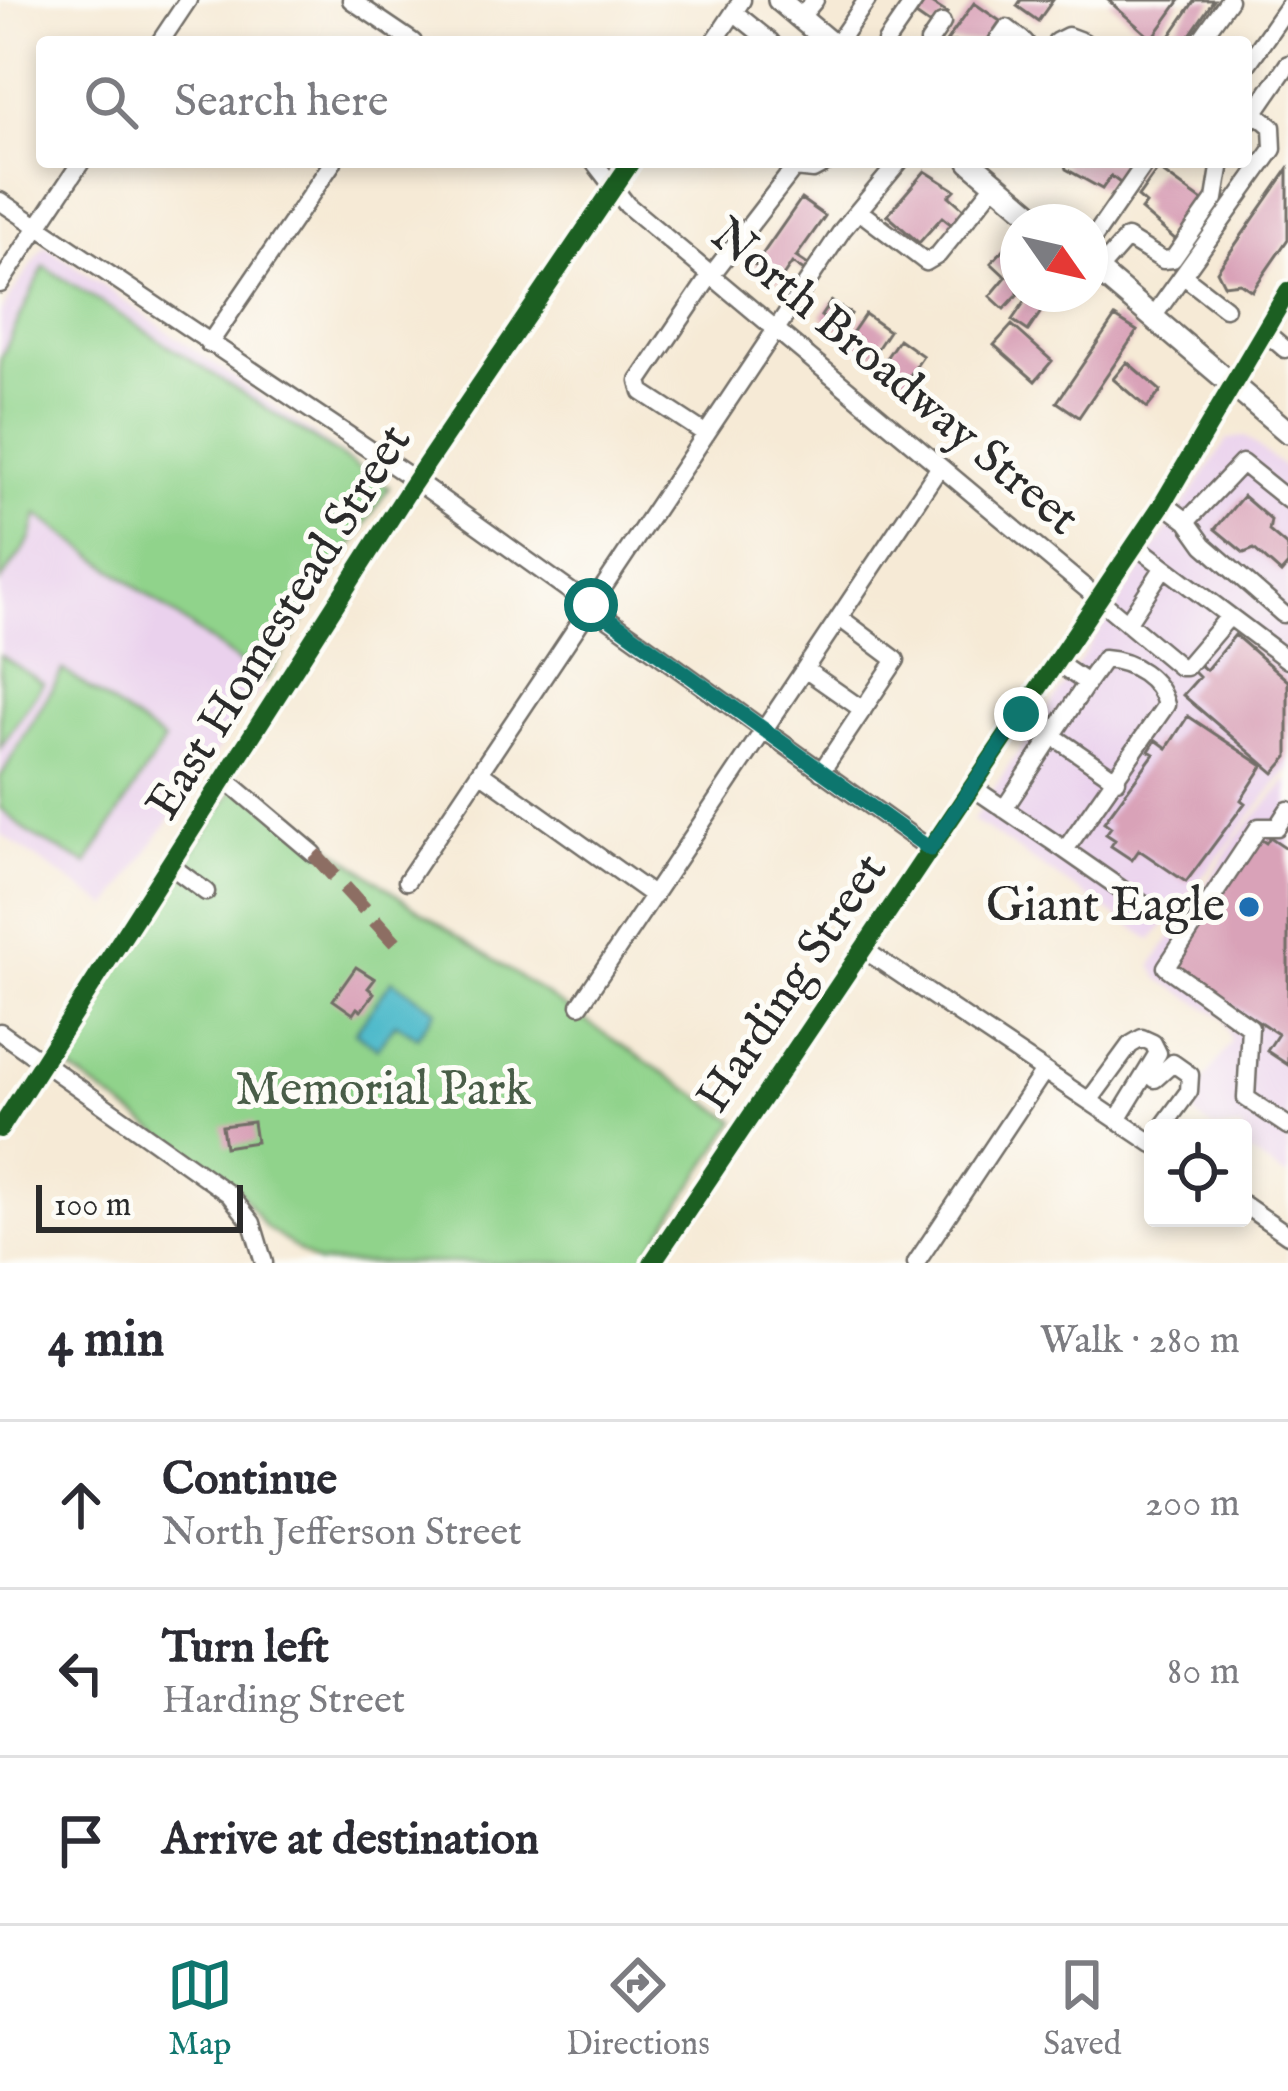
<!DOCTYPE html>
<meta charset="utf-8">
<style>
:root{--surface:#fff;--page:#f7f7f7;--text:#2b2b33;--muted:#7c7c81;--line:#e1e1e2;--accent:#0f766e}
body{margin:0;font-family:"IM FELL English",serif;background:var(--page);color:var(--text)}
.controls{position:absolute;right:36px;bottom:36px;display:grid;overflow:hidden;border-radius:12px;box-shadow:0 6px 18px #0003}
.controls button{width:108px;height:108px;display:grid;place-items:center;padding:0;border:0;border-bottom:3px solid var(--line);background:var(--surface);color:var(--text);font:60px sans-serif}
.compass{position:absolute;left:1000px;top:204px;width:108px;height:108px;border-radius:50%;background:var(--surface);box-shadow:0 6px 18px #0003;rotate:124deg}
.scale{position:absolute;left:36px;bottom:30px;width:207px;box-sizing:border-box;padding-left:12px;border:6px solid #2b2b2b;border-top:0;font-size:33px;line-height:42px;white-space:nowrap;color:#2b2b2b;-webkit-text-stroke:9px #fdfcf7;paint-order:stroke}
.stop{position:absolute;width:36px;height:36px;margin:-27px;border:9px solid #0f766e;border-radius:50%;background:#fff}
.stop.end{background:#0f766e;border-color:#fff;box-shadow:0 3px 12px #0008}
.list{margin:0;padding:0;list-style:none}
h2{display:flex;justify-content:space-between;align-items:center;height:156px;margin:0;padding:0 48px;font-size:51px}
h2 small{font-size:39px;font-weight:400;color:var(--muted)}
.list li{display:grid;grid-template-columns:78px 1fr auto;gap:36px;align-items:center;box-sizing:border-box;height:168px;padding:0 48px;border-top:3px solid var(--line)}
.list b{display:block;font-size:45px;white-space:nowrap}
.list p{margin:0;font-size:39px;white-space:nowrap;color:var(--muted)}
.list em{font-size:39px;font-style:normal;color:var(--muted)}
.icon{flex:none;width:66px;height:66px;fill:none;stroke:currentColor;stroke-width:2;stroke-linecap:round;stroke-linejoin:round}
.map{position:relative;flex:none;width:1288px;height:1263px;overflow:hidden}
.search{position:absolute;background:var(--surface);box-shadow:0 6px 18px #0003;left:36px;right:36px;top:36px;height:132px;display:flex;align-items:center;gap:30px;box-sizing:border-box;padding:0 42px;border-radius:12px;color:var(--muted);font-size:45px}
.sheet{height:660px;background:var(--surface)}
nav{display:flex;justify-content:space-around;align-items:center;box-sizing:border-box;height:168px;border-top:3px solid var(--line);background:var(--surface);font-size:33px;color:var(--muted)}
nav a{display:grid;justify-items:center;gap:6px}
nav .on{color:var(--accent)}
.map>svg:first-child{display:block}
.built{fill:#ead1ed}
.green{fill:#90d38b;stroke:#5e7f5b;stroke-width:3}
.water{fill:#4ebaca;stroke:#3c727a;stroke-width:3}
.building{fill:#d9a2b8}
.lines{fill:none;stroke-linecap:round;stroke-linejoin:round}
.minor-casing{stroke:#726e67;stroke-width:21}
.major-casing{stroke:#726e67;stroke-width:26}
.minor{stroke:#fff;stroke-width:16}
.major{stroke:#fff;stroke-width:21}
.quiet{stroke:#8d6e63;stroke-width:15;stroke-dasharray:30 15;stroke-linecap:butt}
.cycleway-casing{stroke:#fdfcf7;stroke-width:26}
.cycleway{stroke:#1b5e20;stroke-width:18}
.route{stroke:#0f766e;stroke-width:15}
.poi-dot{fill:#1f6fb2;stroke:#fdfcf7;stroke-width:4.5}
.labels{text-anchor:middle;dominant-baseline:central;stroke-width:10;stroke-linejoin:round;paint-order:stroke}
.street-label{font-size:48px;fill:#2b2b2b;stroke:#fdfcf7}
.poi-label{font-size:48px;fill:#2b2b2b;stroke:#fdfcf7;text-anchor:end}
.park-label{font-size:48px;fill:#495d48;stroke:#fdfcf7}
</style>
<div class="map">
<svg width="1288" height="1263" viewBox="0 0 1288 1263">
<rect width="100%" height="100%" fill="#fdfcf7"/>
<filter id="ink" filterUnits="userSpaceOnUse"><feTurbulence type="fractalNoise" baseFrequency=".00833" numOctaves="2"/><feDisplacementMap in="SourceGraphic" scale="24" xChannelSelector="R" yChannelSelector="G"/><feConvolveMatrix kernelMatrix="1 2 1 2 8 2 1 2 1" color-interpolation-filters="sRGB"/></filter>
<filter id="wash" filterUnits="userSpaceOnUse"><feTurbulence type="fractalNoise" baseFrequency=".004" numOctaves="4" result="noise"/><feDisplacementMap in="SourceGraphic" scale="48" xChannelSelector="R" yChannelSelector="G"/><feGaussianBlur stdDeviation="2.7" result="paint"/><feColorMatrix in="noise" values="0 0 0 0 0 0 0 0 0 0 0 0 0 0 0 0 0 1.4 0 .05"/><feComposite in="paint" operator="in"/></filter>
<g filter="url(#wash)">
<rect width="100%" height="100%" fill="#f6ead6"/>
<path class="built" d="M45,245L389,487L265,681L109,907L0,834V312Z
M1245,436L1288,471V769L1152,940L973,820L1227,440Z
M1288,779V1178L1243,1148V1128H1213L1195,1116V1094L1231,1042L1229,1034L1224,1018L1159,979L1152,965L1237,838Z"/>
<path class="green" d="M44,266L389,487L265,681L37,514L31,539L0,582V360Z
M0,655L43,683L0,748Z
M63,670L164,741L87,864L30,834L0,808V778Z
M239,780L411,905L736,1121L640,1263H317L265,1227L238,1189L61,1063L59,1055Z"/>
<path class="water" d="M392,980L436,1010L417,1037L396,1023L377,1048L355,1032Z"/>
<g id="blocks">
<path class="building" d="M926,0L947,13L936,29L916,15Z
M1021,0H1053L1038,21L1017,6Z
M1108,0H1180L1152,39Z
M1195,0H1214L1185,42H1166Z
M974,3L1000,21L986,42H946Z
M1064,162H1141L1124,186L1111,176L1102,189L1066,169Z
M1158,169L1208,205L1177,241L1141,210L1146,204L1138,197Z
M1288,169V239L1252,291L1240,283L1224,285L1217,271Z
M925,171L955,190L949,196L966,211L953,226L942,217L919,243L887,215Z
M801,199L825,216L796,257L808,265L804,271L792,263L779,282L755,265Z
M1005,248L1014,256L1018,252V294L1004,309L990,296L1006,277L991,263Z
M1030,294H1053L1028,331L1012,320Z
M831,301L851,314L841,330L821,316Z
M865,314L889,331L873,355L848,339Z
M1115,317L1137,331L1079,417L1057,402Z
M1012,325L1052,361L1035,381L994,345Z
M899,339L923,356L906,381L882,364Z
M1127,362L1161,391L1147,408L1113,379Z
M1243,496L1271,520L1269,531L1288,547V565L1281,573L1254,549L1244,553L1215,529Z
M1235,635L1288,681V757L1274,773L1183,695L1199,677L1193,671L1199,664L1206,670Z
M1188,716L1263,766L1241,800L1245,803L1186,882L1139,850L1132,860L1111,846L1115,840L1106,834L1111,827L1104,822L1154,754L1149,751L1156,740L1167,748Z
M1257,837L1266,843L1270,837L1288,849V1065L1267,1051L1278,1034L1173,965Z
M356,967L375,979L368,988L374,993L361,1011L357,1008L353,1014L333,1000Z
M253,1122L256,1142L225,1147L222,1126Z"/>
</g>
</g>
<g filter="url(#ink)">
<use href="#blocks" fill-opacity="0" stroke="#726e67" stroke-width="3"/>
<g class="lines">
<defs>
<path id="minor" d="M351,0L413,42
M734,12L771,42
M800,18L815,0
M160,42L188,0
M714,42L742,0
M838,42L867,0
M886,42L915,0
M929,42L942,23
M997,42L1007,28L1025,42
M1056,42L1068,36L1084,42
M1199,42L1229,0
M1246,66L1288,6
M1246,125L1288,64
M594,162L627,205L1180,667H1186L1227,619
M0,201L415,480L930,849
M859,211L926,262L938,255L996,183
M1090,243L1146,162
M1098,271L1127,238L1163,260L1173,259L1215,199L1221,162
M1185,277L1225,308
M0,284L81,162
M1153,317L1273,149L1272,127L1246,105
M1264,331L1285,349
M209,344L333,162
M706,434L642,392L639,381L706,282L794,168L813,170L828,162
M1163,503L1187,521L1242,463L1288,500
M1187,521L1204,545L1283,614
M1135,545L1288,660
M1127,623L1164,567
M806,670L863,710
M1021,714L1117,780
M480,772L654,896
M821,772L896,660L840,618
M224,778L314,854
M972,787L1065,850L1166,705C1159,677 1132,661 1104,659L1087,683L1056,662
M1004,809L1087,683
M1288,810L1277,827H1259L1166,967L1250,1027L1246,1098L1288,1126
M1065,850L1150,909
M171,866L206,892
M407,881L843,229L899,162
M863,949L1153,1144
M580,1005L939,468
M0,1032L229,1194L252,1223L264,1263
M1155,1079L1173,1063L1190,1075L1189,1091L1162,1128
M1089,1101L1130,1045L1142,1038L1153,1043L1158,1053L1117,1120
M0,1129L410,488L631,162
M1243,1204L1288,1235
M652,1263L1163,503L1288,291
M916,1263L1044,1071"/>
<path id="major" d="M779,0L829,42
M970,162L1041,222
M1090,264L1288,432"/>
</defs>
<use href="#minor" class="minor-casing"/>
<use href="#major" class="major-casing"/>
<use href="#minor" class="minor"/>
<use href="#major" class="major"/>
<path class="quiet" d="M314,854L402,950"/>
<defs>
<path id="cycleway" d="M0,1129L410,488L631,162
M652,1263L1163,503L1288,291"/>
</defs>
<use href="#cycleway" class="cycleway-casing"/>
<use href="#cycleway" class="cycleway"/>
</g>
</g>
<g class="lines" filter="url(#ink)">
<path class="route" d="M591,605L930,849L1021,714"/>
</g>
<circle class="poi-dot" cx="1249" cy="907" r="12"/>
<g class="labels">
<g class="street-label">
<text transform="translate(894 378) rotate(40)">North Broadway Street</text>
<text transform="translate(280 623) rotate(-58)">East Homestead Street</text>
<text transform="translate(793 984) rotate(-56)">Harding Street</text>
</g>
<g class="poi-label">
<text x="1225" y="907">Giant Eagle</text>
</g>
<g class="park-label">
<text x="383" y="1091">Memorial Park</text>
</g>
</g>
</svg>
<div class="controls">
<button><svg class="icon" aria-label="locate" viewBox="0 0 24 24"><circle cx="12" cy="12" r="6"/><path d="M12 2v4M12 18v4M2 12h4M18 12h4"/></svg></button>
</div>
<svg class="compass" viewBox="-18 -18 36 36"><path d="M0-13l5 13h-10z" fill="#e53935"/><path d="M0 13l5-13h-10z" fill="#7c7c81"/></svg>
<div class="scale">100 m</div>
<div class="stop" style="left:591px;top:605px"></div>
<div class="stop end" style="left:1021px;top:714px"></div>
<div class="search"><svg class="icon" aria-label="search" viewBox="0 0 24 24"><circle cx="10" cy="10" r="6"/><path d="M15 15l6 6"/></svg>Search here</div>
</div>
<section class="sheet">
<h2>4 min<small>Walk · 280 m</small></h2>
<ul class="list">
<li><svg class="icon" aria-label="ahead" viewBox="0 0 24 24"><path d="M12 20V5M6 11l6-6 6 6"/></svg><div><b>Continue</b><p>North Jefferson Street</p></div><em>200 m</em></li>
<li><svg class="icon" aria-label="left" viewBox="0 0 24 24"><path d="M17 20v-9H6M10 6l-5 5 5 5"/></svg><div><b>Turn left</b><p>Harding Street</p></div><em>80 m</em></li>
<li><svg class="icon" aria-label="arrive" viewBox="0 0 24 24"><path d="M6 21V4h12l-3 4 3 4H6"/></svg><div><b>Arrive at destination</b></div></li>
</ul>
</section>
<nav>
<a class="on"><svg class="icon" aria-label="map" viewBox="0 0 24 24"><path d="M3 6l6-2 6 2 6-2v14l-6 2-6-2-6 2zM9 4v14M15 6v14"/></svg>Map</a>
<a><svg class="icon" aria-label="directions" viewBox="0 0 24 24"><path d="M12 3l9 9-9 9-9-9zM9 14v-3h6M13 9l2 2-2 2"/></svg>Directions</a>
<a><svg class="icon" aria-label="saved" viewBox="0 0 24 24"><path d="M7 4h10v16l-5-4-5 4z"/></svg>Saved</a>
</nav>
